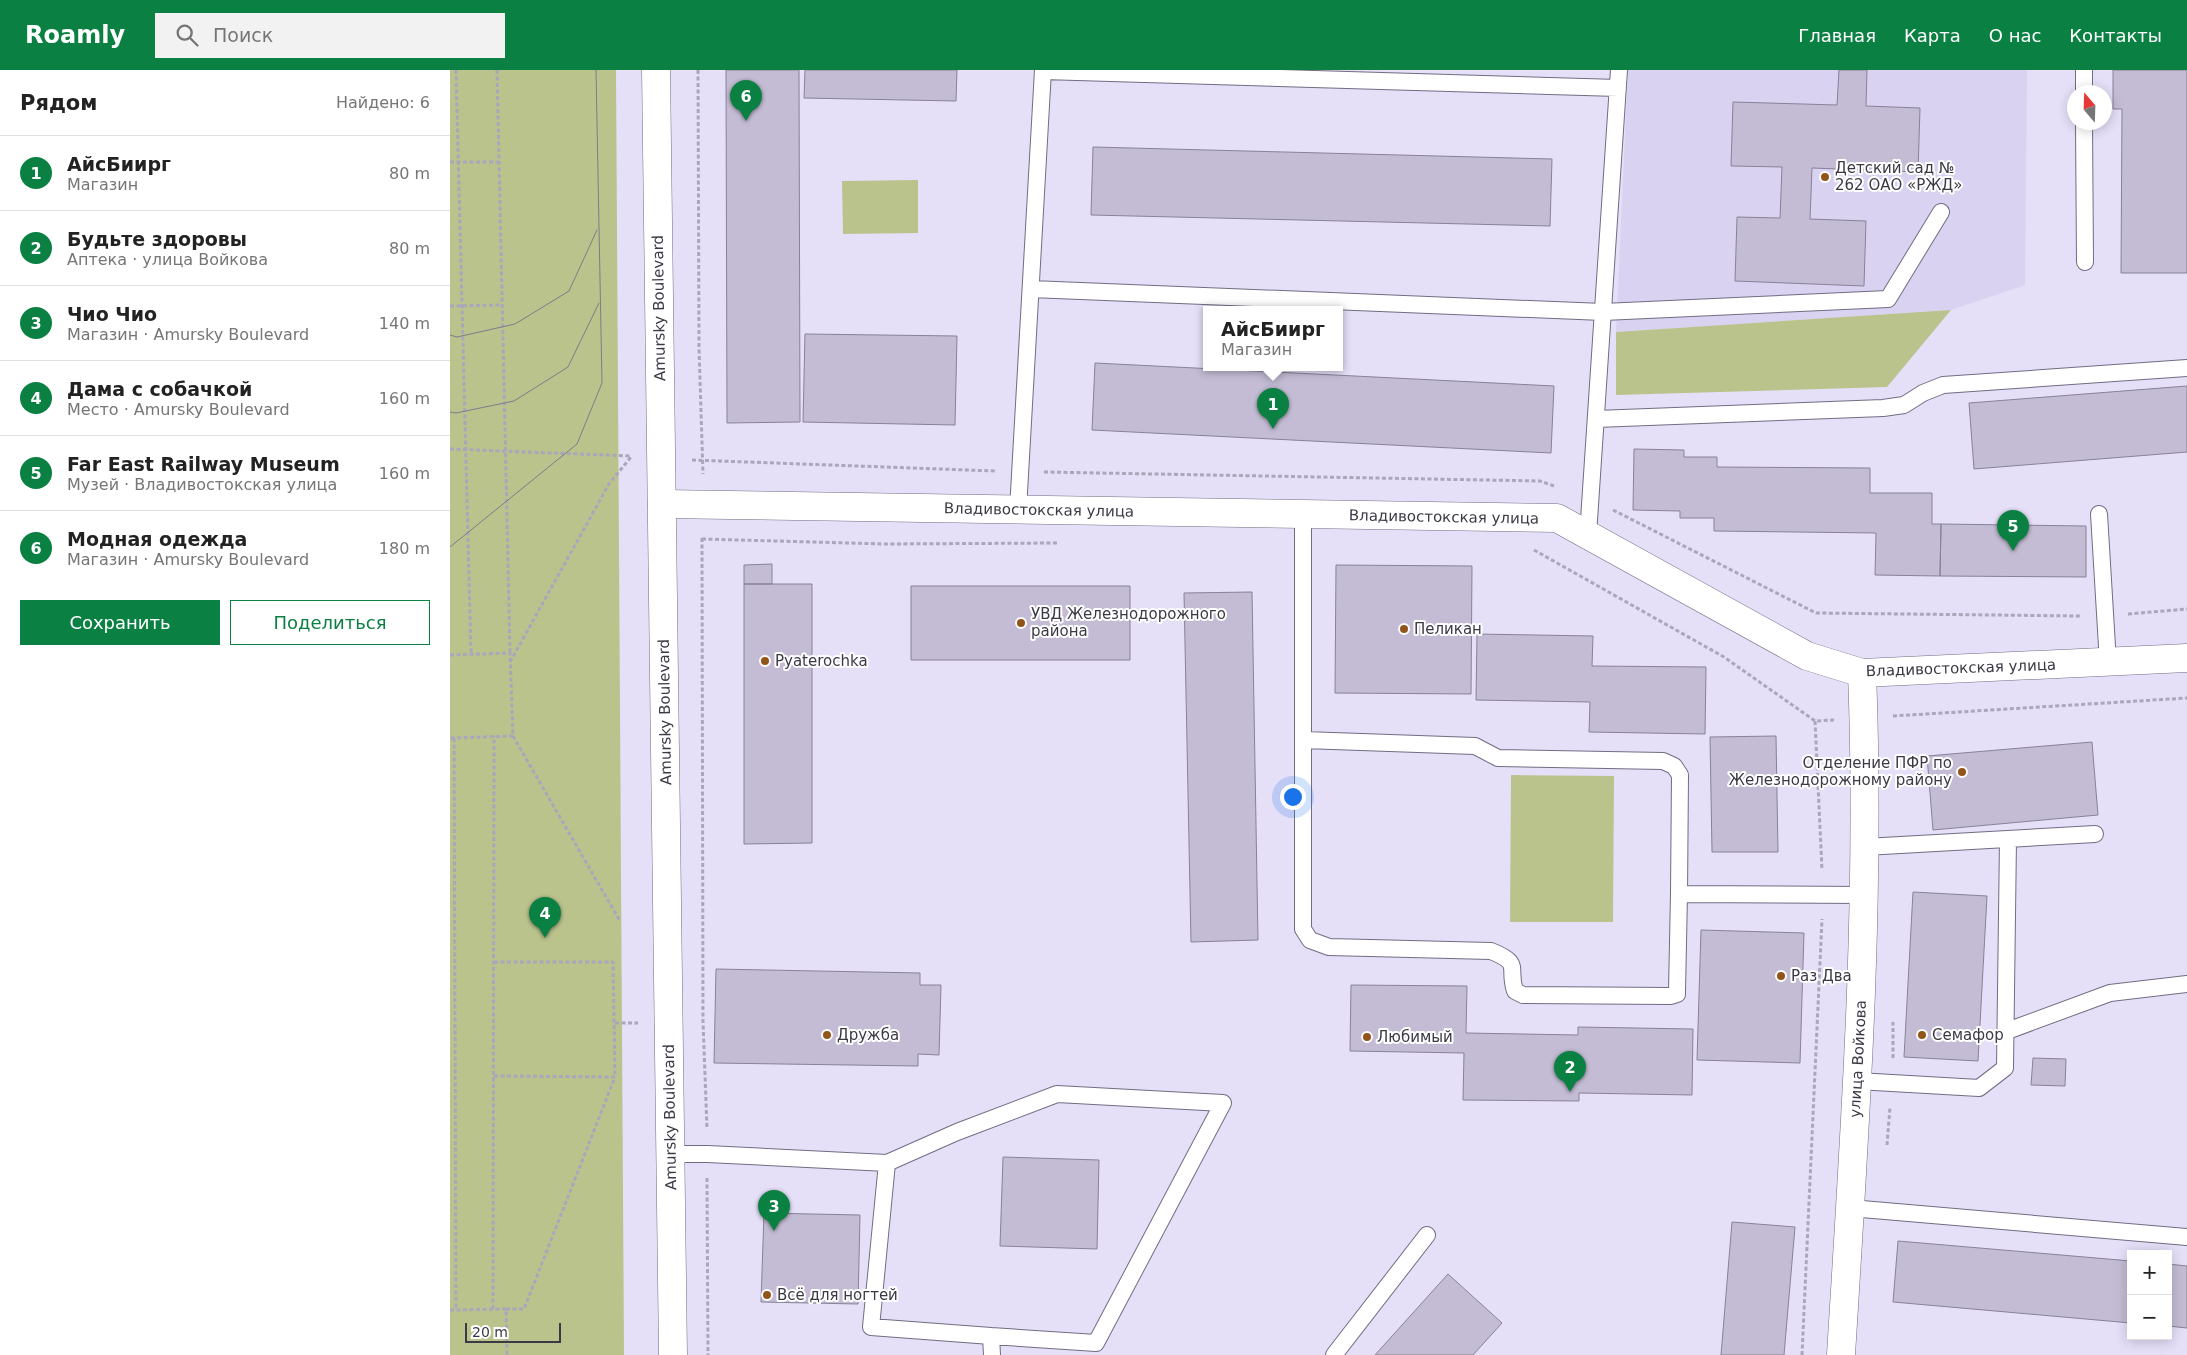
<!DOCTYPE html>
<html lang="ru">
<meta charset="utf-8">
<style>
:root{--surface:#fff;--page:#f2f2f2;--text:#222;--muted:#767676;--line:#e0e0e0;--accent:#0b8043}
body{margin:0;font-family:"DejaVu Sans",sans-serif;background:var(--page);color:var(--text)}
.controls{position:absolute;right:15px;bottom:15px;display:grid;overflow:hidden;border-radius:0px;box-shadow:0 2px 12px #0003}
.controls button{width:45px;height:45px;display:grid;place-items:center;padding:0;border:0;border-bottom:1px solid var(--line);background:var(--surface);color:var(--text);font:25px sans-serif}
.compass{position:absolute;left:1617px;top:15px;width:45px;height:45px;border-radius:50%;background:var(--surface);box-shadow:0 2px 12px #0003;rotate:341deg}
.scale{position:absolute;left:15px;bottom:12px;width:96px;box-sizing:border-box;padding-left:5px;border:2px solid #3b3943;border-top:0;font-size:14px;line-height:18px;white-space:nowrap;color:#3b3943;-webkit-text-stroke:4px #fff;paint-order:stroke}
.you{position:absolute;left:842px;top:726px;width:18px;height:18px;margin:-12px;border:4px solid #fff;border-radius:50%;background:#1a73e8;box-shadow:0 0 0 8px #1a73e833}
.badge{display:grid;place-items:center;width:32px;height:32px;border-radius:50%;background:var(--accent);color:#fff;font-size:16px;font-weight:700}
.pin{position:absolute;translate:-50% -41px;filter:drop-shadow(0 1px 2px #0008)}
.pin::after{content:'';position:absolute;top:26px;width:18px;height:15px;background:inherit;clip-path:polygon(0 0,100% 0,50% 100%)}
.popup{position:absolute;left:753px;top:236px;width:140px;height:65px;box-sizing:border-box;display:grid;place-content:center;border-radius:0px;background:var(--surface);filter:drop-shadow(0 1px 4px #0005);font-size:16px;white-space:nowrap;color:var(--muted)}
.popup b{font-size:19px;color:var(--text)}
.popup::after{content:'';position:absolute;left:50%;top:100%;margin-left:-10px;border:10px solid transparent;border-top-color:var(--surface)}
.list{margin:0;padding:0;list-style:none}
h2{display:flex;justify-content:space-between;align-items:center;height:65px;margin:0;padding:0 20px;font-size:21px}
h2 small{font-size:16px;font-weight:400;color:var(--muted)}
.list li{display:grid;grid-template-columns:32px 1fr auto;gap:15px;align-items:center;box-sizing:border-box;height:75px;padding:0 20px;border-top:1px solid var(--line)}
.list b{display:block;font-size:19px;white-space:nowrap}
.list p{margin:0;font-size:16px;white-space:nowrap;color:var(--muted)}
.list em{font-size:16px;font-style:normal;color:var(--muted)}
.actions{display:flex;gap:10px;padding:15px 20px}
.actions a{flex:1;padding:11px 0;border:1px solid var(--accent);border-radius:0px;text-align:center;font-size:18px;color:var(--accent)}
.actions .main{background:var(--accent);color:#fff}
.icon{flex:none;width:28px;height:28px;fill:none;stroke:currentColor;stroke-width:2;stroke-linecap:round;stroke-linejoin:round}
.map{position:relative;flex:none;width:1737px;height:1285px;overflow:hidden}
header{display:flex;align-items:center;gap:30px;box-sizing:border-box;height:70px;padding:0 25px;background:var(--accent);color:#fff}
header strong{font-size:24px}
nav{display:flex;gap:28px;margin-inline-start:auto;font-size:18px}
.search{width:350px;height:45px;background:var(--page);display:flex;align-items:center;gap:12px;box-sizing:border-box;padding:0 18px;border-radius:0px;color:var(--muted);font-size:19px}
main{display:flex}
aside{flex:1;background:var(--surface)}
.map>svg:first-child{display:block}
.built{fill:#dad2f1}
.green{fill:#bbc38d}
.building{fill:#c3bcd4;stroke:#888298}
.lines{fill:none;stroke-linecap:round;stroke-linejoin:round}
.lane-casing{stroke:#726c82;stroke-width:18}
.street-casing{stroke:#726c82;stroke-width:29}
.secondary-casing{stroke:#726c82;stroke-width:29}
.path{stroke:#aba6ba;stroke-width:3;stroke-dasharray:4 2.5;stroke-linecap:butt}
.lane{stroke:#fff;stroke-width:16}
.street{stroke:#fff;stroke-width:28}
.secondary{stroke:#fff;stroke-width:28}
.tram{stroke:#7e7a8a;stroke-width:1}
.poi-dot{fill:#925519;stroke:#fff;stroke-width:2}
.labels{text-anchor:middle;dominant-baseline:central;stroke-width:4;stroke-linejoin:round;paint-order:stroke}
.poi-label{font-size:15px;fill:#3b3943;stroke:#fff;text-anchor:start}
.street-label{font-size:15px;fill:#3b3943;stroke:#fff}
</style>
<header>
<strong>Roamly</strong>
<div class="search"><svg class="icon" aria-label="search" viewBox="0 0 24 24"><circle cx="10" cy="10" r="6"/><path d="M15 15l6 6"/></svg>Поиск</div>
<nav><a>Главная</a><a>Карта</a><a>О нас</a><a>Контакты</a></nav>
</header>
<main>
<aside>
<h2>Рядом<small>Найдено: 6</small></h2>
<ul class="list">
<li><span class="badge">1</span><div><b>АйсБиирг</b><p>Магазин</p></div><em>80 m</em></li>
<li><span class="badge">2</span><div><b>Будьте здоровы</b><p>Аптека · улица Войкова</p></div><em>80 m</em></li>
<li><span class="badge">3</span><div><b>Чио Чио</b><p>Магазин · Amursky Boulevard</p></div><em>140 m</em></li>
<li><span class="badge">4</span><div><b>Дама с собачкой</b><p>Место · Amursky Boulevard</p></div><em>160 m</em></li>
<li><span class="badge">5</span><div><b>Far East Railway Museum</b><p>Музей · Владивостокская улица</p></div><em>160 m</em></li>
<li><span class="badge">6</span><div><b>Модная одежда</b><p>Магазин · Amursky Boulevard</p></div><em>180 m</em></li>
</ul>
<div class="actions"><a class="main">Сохранить</a><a>Поделиться</a></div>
</aside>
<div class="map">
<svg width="1737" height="1285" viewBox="0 0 1737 1285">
<rect width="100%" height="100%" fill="#e5dff8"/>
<path class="built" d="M1178,0H1577L1575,215L1501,240L1166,262Z"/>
<path class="green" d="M0,0H166L174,1285H0Z
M468,110V163L393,164L392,111Z
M1501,240L1437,317L1166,325V262Z
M1061,705L1164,706L1163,852H1060Z"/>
<path class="building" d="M276,0H349L350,352L277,353Z
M355,0H507L506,31L354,28Z
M1389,0H1417L1416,36L1470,38L1468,102L1362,98L1360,149L1416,151L1414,216L1285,211L1287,147L1330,148L1332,97L1281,96L1283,32L1387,35Z
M1663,0H1737V203H1671L1672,39H1663Z
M643,77L1102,89L1100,156L641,145Z
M355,264L507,266L505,355L353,352Z
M645,293L1104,316L1101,383L642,360Z
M1737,316V382L1524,399L1519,333Z
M1184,379L1234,380V387H1267V397L1420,398V423H1482V454H1491L1490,506L1425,505L1426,463L1264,461V448H1230V441L1183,440Z
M1491,454L1636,456V507L1490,506Z
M322,494V514H294V495Z
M886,495L1022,496L1021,624L885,623Z
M294,514H362V773L294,774Z
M461,516H680V590H461Z
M802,522L808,870L741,872L734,523Z
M1027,564L1143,566L1142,596L1256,597L1255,664L1139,662L1140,632L1026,630Z
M1326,666L1328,782H1262L1260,667Z
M1642,672L1648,745L1483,760L1477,686Z
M1463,822L1537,826L1528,991L1454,987Z
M1251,860L1354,863L1350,993L1247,990Z
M266,899L470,903V915H491L489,985L468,984V996L264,993Z
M901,915L1017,916L1016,963L1128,965V957L1243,959L1242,1025L1129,1023V1031L1013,1030L1014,983L900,981Z
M1583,988L1616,989L1615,1016L1581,1015Z
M553,1087L649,1090L647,1179L550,1176Z
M314,1143L410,1145L408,1234L311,1232Z
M1282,1152L1345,1157L1334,1285H1271Z
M1448,1171L1681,1191V1253L1443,1232Z
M1718,1194L1737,1196V1258L1718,1256Z
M998,1204L1052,1253L1023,1285H925Z"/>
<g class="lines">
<defs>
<path id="lane" d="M1634,0V22
M593,1L1168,18
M1634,52L1635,192
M581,219L1153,242L1438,229L1491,142
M1146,349L1433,338L1454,335L1473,323L1493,315L1737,298
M568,440L593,0
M853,444V859L860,870L879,877L1041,881C1073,894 1057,897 1065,921L1073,925L1221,926L1227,924V921L1229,824L1415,825
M1649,444L1658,593
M1138,465L1169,0
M854,670L1025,676L1048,688L1213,691L1224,696L1230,705L1229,824
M1415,777L1645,764
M1557,961L1660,923L1737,914
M1407,1011L1529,1018L1555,998L1558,769
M220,1084H257L437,1093L507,1062L607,1024L773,1033L646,1273L541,1266L542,1285
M437,1093L421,1257L541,1266
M1400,1138L1737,1167
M884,1285L977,1165"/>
<path id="street" d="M212,434L1107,448L1357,586L1412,603L1737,588
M1391,1285C1405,1058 1421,831 1412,603"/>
<path id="secondary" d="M206,0L223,1285"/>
</defs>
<use href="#lane" class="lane-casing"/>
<use href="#street" class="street-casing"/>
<use href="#secondary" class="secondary-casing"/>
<path class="path" d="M6,0L21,585
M47,0L60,583
M248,0L249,278L253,404
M0,92H49
M0,236L52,235
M0,379L181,386
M242,390L545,401
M594,402L1090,411L1104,416
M1163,440L1366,543L1630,546
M252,468L253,951L257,1059
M252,469L436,474L607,473
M1084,480L1274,587L1365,651L1384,650
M1678,544L1737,539
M0,585L60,583L63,666L0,668
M60,592L159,414L181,387
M1443,646L1737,628
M1365,651L1372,800
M63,666L170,851
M4,668L6,1240
M165,953H188
M1443,988V952
M44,1006L165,1007L163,892H44
M1437,1075L1440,1037
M257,1108L258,1285
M43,1239L44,666
M56,1239H74L165,1007
M0,1240L56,1239L57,1285
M1352,1285L1372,849"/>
<use href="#lane" class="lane"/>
<use href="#street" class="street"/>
<use href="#secondary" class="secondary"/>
<path class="tram" d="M0,265L7,267L65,254L119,221L147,160
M0,342L6,343L64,331L118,297L149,233
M0,477L127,374L152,313L146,0"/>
</g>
<g class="poi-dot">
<circle cx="1375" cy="107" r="5"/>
<circle cx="571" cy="553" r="5"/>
<circle cx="954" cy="559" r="5"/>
<circle cx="315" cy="591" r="5"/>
<circle cx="1512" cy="702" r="5"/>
<circle cx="1331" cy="906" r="5"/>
<circle cx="377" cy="965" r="5"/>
<circle cx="1472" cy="965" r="5"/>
<circle cx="917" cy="967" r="5"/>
<circle cx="317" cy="1225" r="5"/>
</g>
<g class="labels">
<g class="poi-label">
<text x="1385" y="98">Детский сад №<tspan x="1385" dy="17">262 ОАО «РЖД»</tspan></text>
<text x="581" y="544">УВД Железнодорожного<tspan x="581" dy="17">района</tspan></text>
<text x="964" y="559">Пеликан</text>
<text x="325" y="591">Pyaterochka</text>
<text x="1502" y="693" text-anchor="end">Отделение ПФР по<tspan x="1502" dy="17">Железнодорожному району</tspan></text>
<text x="1341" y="906">Раз Два</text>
<text x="387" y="965">Дружба</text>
<text x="1482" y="965">Семафор</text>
<text x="927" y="967">Любимый</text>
<text x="327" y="1225">Всё для ногтей</text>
</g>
<g class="street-label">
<text transform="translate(209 238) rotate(-91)">Amursky Boulevard</text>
<text transform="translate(589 440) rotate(1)">Владивостокская улица</text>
<text transform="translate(994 447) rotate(1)">Владивостокская улица</text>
<text transform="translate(1511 598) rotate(-2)">Владивостокская улица</text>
<text transform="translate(215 642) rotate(-91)">Amursky Boulevard</text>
<text transform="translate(1408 989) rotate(-87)">улица Войкова</text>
<text transform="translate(220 1047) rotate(-91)">Amursky Boulevard</text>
</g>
</g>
</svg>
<div class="controls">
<button>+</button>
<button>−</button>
</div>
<svg class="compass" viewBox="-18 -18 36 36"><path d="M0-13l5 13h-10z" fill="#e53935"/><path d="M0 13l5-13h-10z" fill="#767676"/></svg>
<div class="scale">20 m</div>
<div class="you"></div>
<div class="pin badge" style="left:823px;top:359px">1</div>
<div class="popup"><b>АйсБиирг</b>Магазин</div>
<div class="pin badge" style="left:1120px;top:1022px">2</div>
<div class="pin badge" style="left:324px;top:1161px">3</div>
<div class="pin badge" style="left:95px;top:868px">4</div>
<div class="pin badge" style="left:1563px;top:481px">5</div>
<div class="pin badge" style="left:296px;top:51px">6</div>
</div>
</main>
